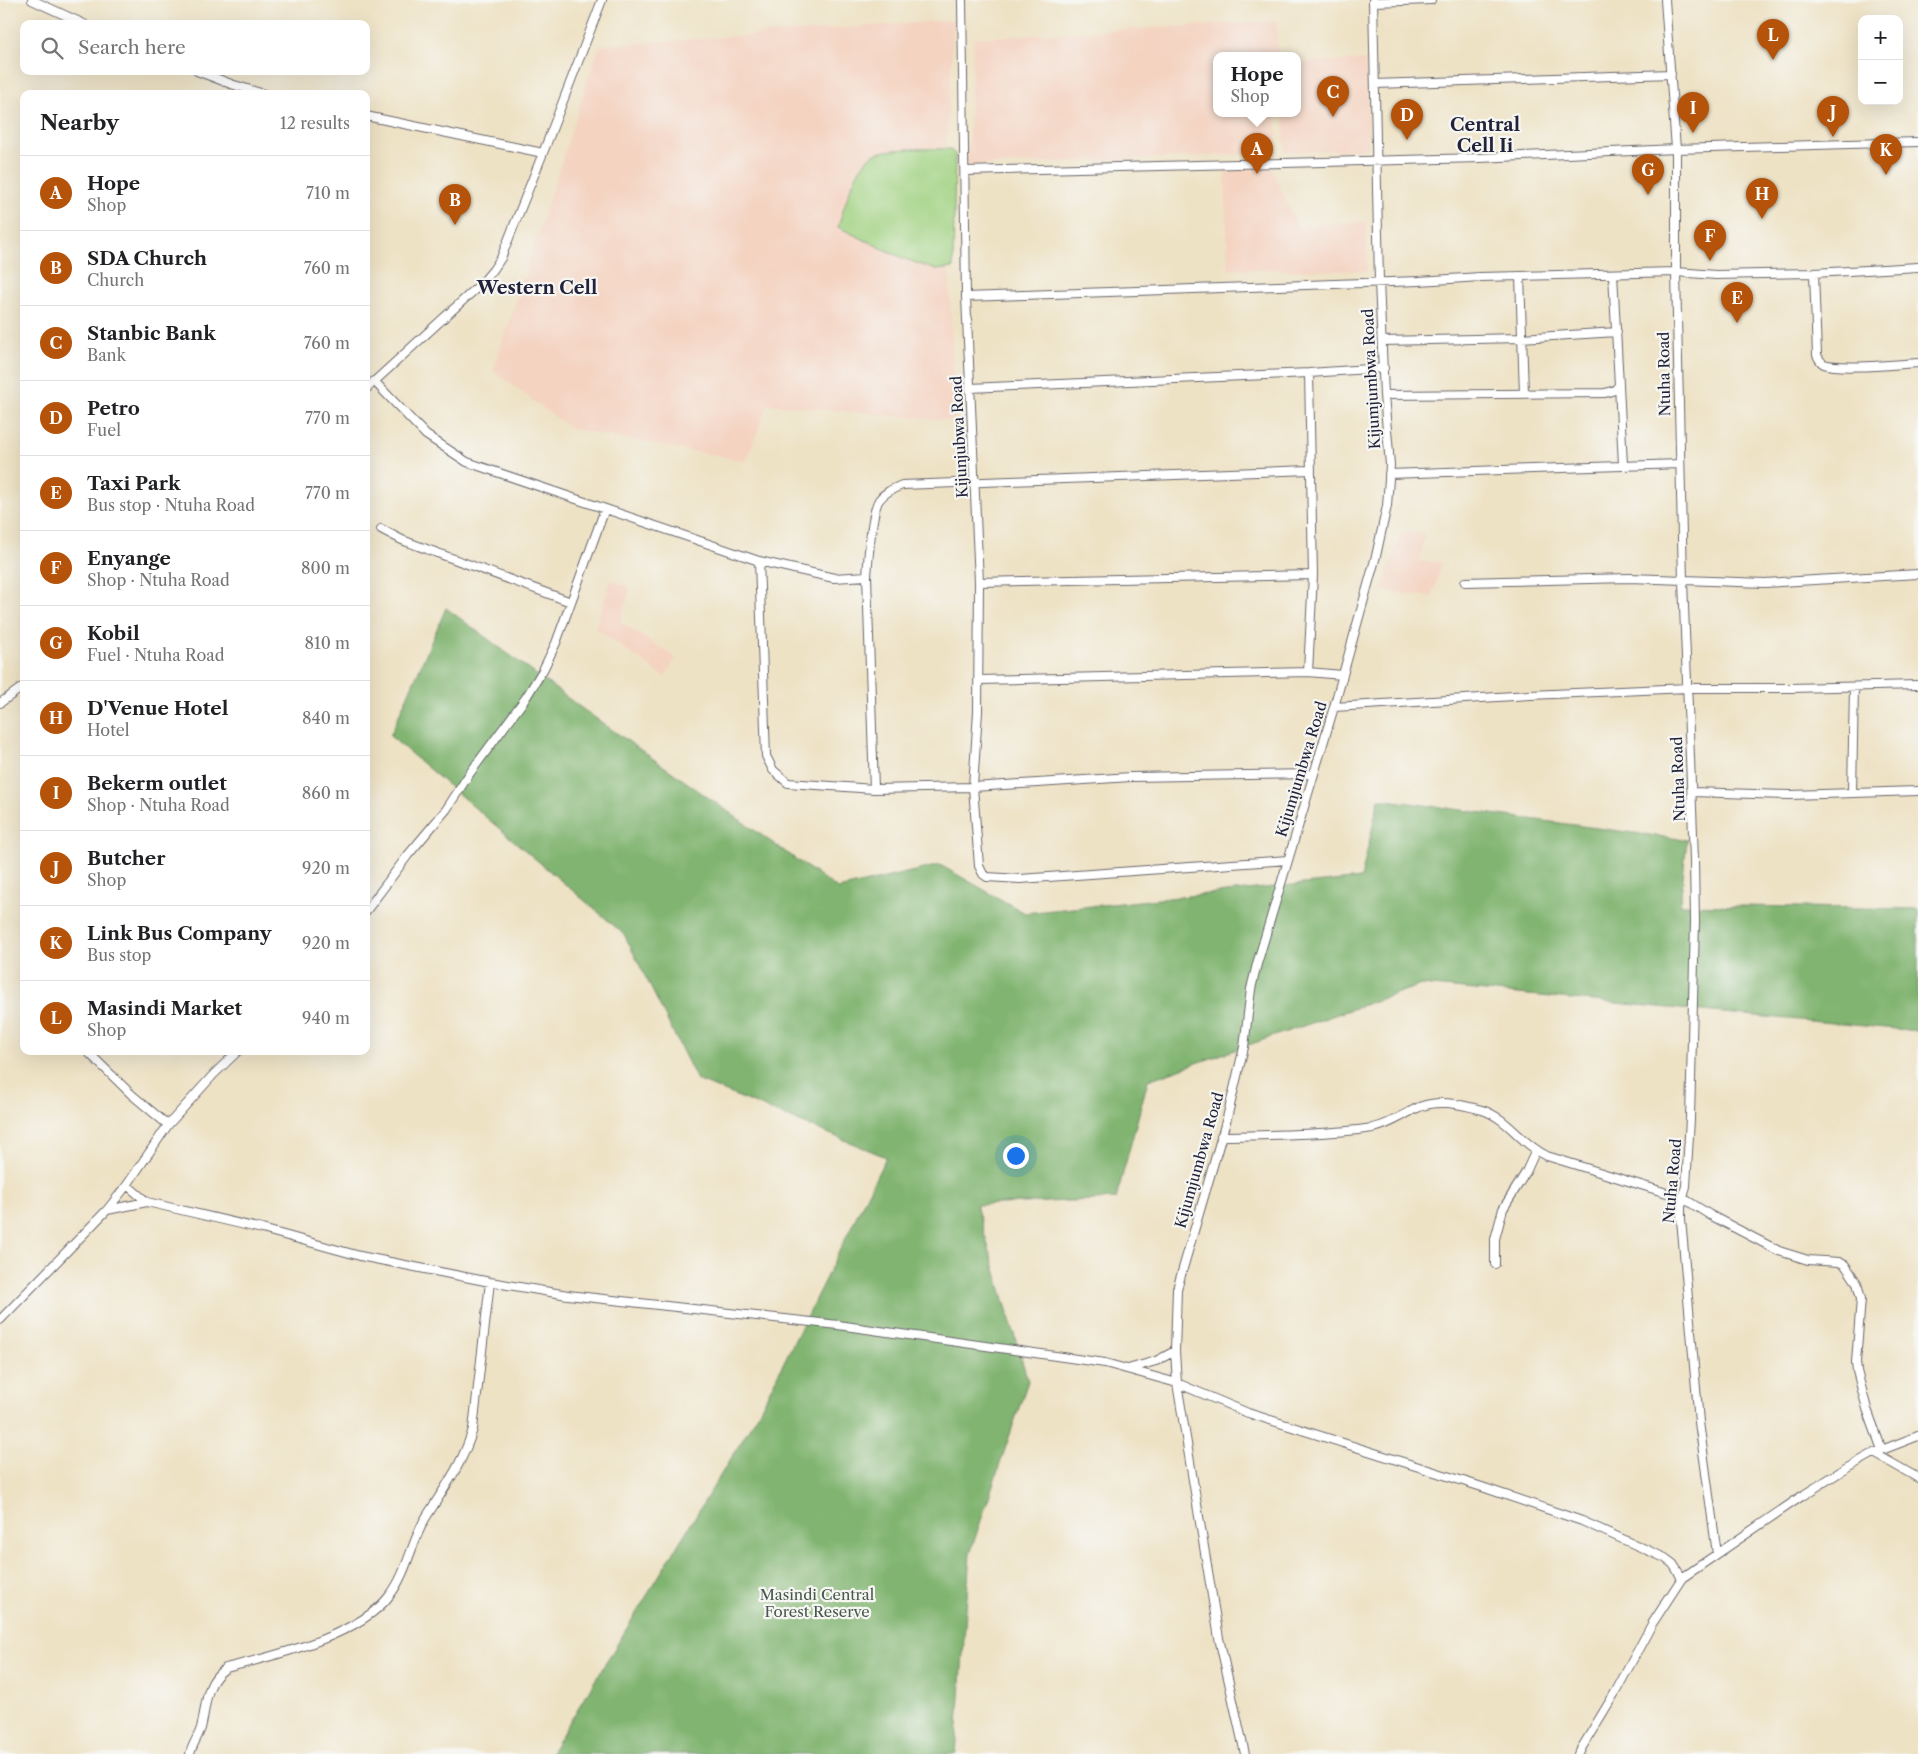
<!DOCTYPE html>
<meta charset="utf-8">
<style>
:root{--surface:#fff;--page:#f2f2f2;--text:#202124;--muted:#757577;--line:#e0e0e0;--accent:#b45309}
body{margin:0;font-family:"Libre Caslon Text",serif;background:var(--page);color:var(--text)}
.controls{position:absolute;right:15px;top:15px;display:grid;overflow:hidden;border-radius:10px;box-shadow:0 5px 20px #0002}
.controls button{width:45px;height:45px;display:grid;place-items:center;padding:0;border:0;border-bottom:1px solid var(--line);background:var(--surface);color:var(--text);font:25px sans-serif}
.you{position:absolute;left:1015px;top:1155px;width:18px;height:18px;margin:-12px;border:4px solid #fff;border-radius:50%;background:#1a73e8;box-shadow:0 0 0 8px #1a73e833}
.badge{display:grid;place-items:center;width:32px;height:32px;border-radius:50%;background:var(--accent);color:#fff;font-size:16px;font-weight:700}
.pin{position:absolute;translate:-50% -41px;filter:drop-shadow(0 1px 2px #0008)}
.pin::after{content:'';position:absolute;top:26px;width:18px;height:15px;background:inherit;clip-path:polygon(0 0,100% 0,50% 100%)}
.popup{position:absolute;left:1213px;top:52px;width:88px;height:65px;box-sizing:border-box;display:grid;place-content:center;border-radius:10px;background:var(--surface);filter:drop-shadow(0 1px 4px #0005);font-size:16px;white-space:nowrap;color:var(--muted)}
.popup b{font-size:19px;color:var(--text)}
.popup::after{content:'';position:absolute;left:50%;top:100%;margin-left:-10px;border:10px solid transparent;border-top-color:var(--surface)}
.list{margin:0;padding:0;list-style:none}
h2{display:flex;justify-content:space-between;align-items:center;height:65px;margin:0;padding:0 20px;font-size:21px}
h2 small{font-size:16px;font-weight:400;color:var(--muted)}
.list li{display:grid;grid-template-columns:32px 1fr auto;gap:15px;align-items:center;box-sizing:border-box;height:75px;padding:0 20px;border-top:1px solid var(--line)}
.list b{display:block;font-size:19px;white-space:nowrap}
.list p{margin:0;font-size:16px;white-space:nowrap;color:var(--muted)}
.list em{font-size:16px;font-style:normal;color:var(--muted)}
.icon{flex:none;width:28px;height:28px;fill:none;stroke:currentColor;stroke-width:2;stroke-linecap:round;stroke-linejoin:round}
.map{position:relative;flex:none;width:1918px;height:1754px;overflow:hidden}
.search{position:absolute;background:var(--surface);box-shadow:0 5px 20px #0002;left:20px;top:20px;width:350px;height:55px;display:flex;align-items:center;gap:12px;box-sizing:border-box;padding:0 18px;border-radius:10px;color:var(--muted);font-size:19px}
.panel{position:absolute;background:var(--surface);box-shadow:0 5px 20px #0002;left:20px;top:90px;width:350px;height:965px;border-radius:10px}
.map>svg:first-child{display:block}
.built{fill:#f4d3c1}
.green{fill:#a0d281;stroke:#617a5e}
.forest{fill:#80b46f;stroke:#516b55}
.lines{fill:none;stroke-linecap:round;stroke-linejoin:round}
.street-casing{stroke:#69656b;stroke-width:10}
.street{stroke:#fff;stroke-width:8}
.labels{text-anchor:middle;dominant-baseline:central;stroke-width:4.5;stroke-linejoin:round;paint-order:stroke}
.street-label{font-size:15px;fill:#22223b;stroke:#f6f6f2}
.park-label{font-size:15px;fill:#485750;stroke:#f6f6f2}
.quarter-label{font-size:18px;font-weight:bold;fill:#22223b;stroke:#f6f6f2}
</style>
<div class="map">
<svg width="1918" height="1754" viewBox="0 0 1918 1754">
<rect width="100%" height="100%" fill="#f6f6f2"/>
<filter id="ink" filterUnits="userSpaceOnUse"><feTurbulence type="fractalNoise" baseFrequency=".02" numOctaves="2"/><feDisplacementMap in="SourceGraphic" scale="10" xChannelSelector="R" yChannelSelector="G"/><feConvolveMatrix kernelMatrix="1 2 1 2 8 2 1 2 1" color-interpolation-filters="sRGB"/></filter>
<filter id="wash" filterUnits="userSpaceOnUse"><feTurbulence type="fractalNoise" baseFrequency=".0096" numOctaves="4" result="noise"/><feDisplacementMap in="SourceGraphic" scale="20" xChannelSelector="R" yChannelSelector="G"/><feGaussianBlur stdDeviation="1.12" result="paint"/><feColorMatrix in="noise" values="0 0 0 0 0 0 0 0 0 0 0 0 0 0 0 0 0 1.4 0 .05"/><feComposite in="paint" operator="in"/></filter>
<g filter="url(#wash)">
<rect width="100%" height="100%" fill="#eee2c5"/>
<path class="built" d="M954,20L945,166L955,421L768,404L746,461L572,429L493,371L599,46Z
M1277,21V55H1217V113H1277V153L967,166L974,38Z
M1367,60L1369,149L1285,152L1284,113H1297V62Z
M1225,169H1272L1297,226L1366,222L1367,271L1228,269Z
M1401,533L1425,534L1419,562H1442L1432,597L1382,590Z
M611,580L630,588L620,622L676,658L665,677L595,628Z"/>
<path class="green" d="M950,149L955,154L953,268L936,270L902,258L838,227C844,208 855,165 873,155C888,147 932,149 950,149Z"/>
<path class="forest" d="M446,608L584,710L838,889L940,865L1025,913L1361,878L1379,799L1687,840L1680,905L1918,909V1031L1421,985L1148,1080L1116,1199L976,1205L1028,1381L970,1553L956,1754H550L758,1414L886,1157L697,1080L624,934L390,736Z"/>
</g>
<g filter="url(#ink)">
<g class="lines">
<defs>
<path id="street" d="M32,0L84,24
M962,0L966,297L979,582L978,712L973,787L979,866L983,874L987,877L1020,879L1288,860
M1665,0L1676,149V272L1683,581L1694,859L1695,922L1690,1119L1686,1186L1681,1207V1219L1699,1422L1717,1554
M1373,2L1431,0
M197,71L231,84L264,94
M1375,84L1671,74
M366,116L543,153
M965,171L1480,158L1676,149L1918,142
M1814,273L1817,355C1819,359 1820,362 1824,364C1841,370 1897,364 1918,363
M1520,276L1524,393
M966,297L1419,281L1480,277L1676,272L1716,275L1814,273L1918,267
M1383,341L1521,338L1617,332
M374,381L426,435L467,462L759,561L834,578L867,576C868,561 872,510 879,500C885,492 893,489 902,485L1310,470
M1619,385L1623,465
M970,388L1309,373L1384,368
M366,389L482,283L493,270L501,258L543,153L602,0
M1384,395L1605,393L1615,390L1619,385L1613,274
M1389,474L1680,464
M381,529L402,540L571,602
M759,561L766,756L773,770L788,783L874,789L973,787L1131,777L1313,774
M867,576L874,789
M979,582L1313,575
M1465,582L1630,578L1765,583L1918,574
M1308,672L1313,575L1309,373
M979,680L1308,672L1342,675
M0,703L24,686
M1334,707L1530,695L1688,688H1790L1918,685
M1692,792L1790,795L1918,791
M1852,793L1854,687
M366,911L408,855L446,810L470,773L525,699L543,670L556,643L605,509
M87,1051L131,1094L168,1125
M1221,1136C1272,1135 1323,1135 1373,1128C1389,1125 1401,1116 1415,1109C1435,1098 1460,1104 1482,1110C1508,1118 1522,1145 1547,1156L1683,1198L1710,1215L1779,1251L1808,1260L1839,1262L1845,1265L1857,1283L1861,1299L1856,1362L1857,1371L1867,1409L1882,1450
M127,1185L147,1202
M107,1210L147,1202L262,1229L360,1256L490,1282L568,1295L838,1325L1105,1363L1177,1383L1248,1413L1482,1487L1582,1521L1665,1558L1673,1564L1682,1578
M1495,1264V1239L1503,1209L1526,1172L1536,1150
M0,1320L107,1210L127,1185L168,1125L214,1074L238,1051
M1128,1369L1156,1361L1175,1351
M1874,1453L1918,1478
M190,1754C192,1745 198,1737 201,1728C207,1705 204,1683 226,1668C273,1656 360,1636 390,1595C407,1573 411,1543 425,1519C444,1488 462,1466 473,1429L490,1282
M1245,1754L1219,1638L1177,1383L1175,1351L1177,1289L1227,1118L1244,1047L1251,989L1257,964L1334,707L1376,556L1387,506L1390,465L1384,395L1379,281L1373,0
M1578,1754L1616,1691L1652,1624L1682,1578L1802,1496L1840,1472L1874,1453L1918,1436"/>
</defs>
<use href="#street" class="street-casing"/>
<use href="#street" class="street"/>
</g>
</g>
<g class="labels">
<g class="street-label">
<text transform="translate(1664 374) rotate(-91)">Ntuha Road</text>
<text transform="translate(1371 379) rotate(-93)">Kijumjumbwa Road</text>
<text transform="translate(959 437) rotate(-93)">Kijunjubwa Road</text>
<text transform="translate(1301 769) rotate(-73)">Kijumjumbwa Road</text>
<text transform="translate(1678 779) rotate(-92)">Ntuha Road</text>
<text transform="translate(1199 1160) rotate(-74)">Kijumjumbwa Road</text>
<text transform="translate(1672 1181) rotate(-85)">Ntuha Road</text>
</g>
<g class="park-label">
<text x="817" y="1594">Masindi Central<tspan x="817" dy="17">Forest Reserve</tspan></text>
</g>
<g class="quarter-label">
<text x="1485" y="125">Central<tspan x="1485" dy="21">Cell Ii</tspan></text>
<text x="537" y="288">Western Cell</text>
</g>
</g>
</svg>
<div class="controls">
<button>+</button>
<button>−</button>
</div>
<div class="you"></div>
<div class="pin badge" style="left:1257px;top:174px">A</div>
<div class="popup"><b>Hope</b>Shop</div>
<div class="pin badge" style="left:455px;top:225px">B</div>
<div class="pin badge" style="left:1333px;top:117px">C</div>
<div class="pin badge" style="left:1407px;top:140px">D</div>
<div class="pin badge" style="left:1737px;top:323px">E</div>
<div class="pin badge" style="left:1710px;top:261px">F</div>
<div class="pin badge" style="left:1648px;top:195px">G</div>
<div class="pin badge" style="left:1762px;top:219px">H</div>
<div class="pin badge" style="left:1693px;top:133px">I</div>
<div class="pin badge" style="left:1833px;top:137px">J</div>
<div class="pin badge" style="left:1886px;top:175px">K</div>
<div class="pin badge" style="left:1773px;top:60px">L</div>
<div class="search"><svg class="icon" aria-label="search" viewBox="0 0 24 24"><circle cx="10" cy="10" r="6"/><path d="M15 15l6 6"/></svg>Search here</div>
<section class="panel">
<h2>Nearby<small>12 results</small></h2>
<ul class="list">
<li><span class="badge">A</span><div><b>Hope</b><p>Shop</p></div><em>710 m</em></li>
<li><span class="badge">B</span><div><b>SDA Church</b><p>Church</p></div><em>760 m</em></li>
<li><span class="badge">C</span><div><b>Stanbic Bank</b><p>Bank</p></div><em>760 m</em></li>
<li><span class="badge">D</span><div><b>Petro</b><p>Fuel</p></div><em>770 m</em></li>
<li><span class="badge">E</span><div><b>Taxi Park</b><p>Bus stop · Ntuha Road</p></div><em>770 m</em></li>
<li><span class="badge">F</span><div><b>Enyange</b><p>Shop · Ntuha Road</p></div><em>800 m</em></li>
<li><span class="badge">G</span><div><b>Kobil</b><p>Fuel · Ntuha Road</p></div><em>810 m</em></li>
<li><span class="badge">H</span><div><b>D'Venue Hotel</b><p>Hotel</p></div><em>840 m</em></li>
<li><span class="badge">I</span><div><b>Bekerm outlet</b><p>Shop · Ntuha Road</p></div><em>860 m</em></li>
<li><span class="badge">J</span><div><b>Butcher</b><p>Shop</p></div><em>920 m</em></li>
<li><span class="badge">K</span><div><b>Link Bus Company</b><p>Bus stop</p></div><em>920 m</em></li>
<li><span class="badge">L</span><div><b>Masindi Market</b><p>Shop</p></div><em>940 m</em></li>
</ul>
</section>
</div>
